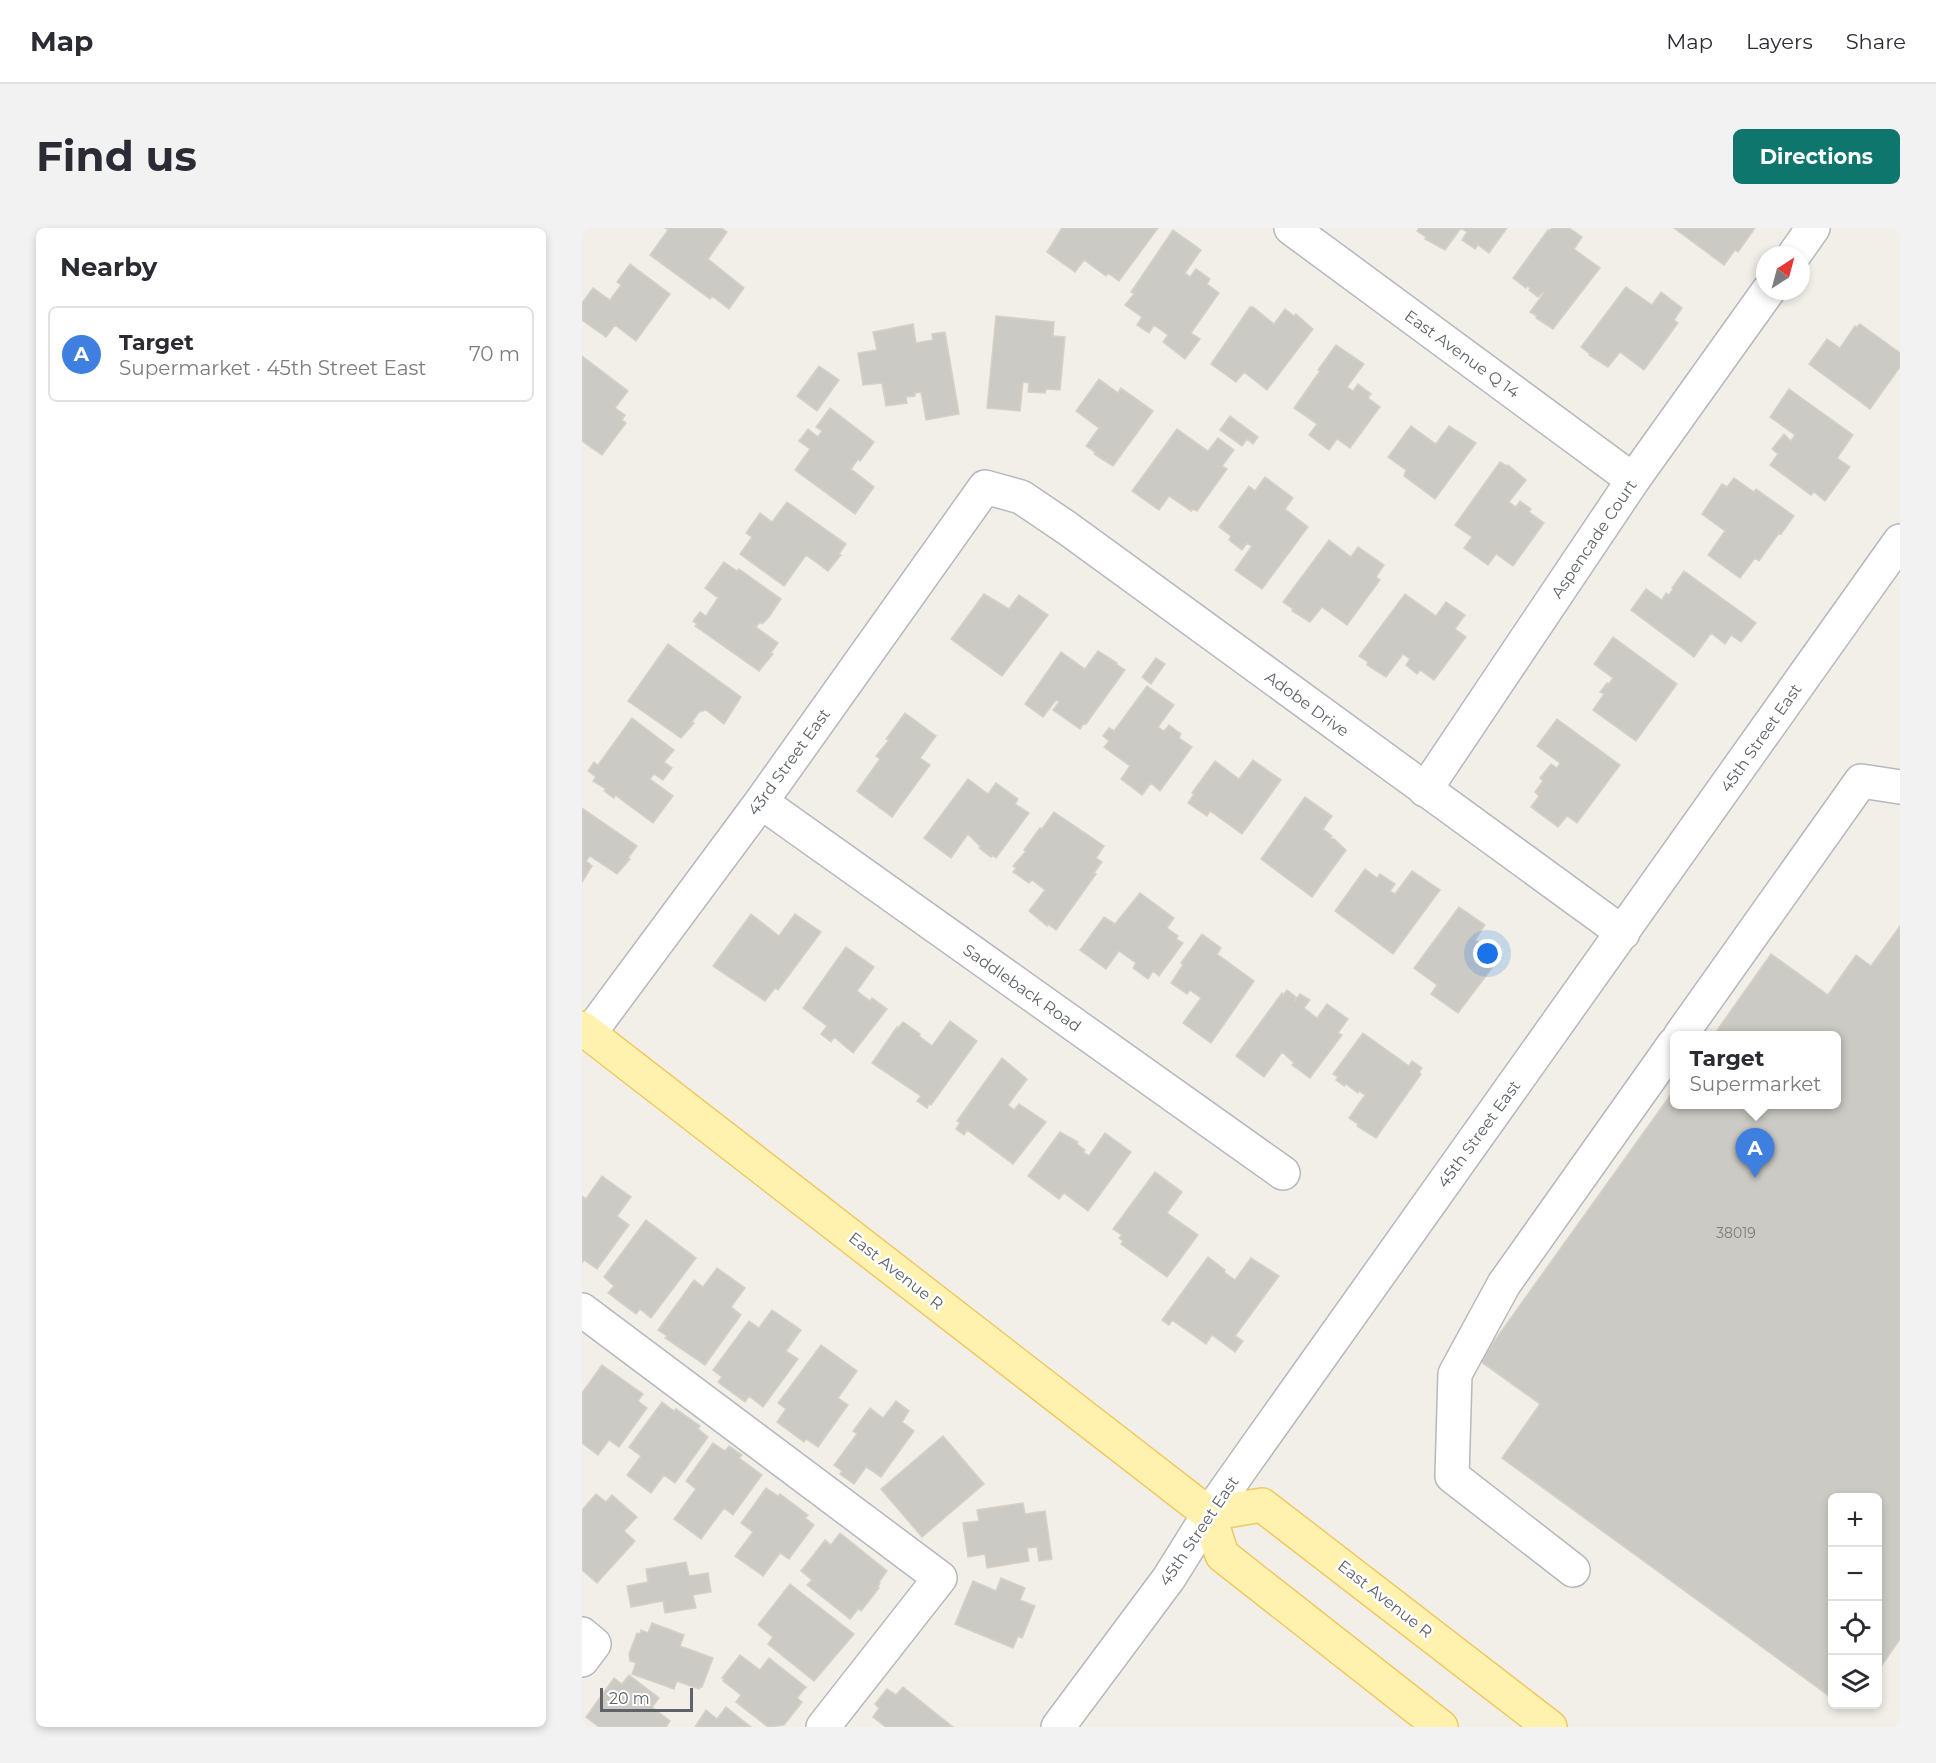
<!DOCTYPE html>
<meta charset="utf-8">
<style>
:root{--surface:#fff;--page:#f2f2f3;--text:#2b2b33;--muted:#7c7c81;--line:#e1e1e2;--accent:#0f766e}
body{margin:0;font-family:Montserrat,sans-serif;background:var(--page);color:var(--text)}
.controls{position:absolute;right:18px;bottom:18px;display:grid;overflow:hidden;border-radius:9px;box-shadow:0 3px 9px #0003}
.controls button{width:54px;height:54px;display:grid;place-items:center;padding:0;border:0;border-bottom:2px solid var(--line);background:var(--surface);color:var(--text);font:30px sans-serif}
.compass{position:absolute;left:1174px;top:18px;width:54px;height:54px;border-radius:50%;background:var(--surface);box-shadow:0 3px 9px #0003;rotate:36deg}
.scale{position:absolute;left:18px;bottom:15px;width:93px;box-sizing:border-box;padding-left:6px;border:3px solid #5f6368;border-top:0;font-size:16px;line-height:21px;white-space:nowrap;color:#5f6368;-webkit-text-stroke:4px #fff;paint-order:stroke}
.you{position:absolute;left:906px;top:726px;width:21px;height:21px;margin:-15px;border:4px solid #fff;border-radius:50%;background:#1a73e8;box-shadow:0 0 0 9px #1a73e833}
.badge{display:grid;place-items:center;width:39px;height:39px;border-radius:50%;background:var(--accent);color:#fff;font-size:20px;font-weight:700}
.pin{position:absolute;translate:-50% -50px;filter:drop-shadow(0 2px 3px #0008)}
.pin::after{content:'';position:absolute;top:32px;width:21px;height:18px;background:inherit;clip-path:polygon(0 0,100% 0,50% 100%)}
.popup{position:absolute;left:1088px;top:803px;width:171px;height:78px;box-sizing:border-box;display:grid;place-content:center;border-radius:9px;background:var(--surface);filter:drop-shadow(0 2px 4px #0005);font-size:20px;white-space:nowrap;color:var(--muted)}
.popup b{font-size:22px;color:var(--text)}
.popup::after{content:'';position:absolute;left:50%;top:100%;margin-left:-12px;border:12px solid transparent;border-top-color:var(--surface)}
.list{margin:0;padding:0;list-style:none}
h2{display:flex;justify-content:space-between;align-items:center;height:78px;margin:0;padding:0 24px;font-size:26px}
h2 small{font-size:20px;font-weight:400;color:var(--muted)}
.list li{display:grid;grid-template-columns:39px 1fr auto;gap:18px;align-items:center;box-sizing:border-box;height:96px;margin:0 12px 12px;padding:0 12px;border:2px solid var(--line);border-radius:9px}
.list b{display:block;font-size:22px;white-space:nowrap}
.list p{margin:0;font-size:20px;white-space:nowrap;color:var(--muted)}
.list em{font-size:20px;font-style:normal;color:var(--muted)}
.icon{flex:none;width:33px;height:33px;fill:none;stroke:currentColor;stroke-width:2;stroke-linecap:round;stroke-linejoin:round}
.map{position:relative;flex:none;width:1318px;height:1499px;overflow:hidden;border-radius:9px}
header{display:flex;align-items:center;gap:36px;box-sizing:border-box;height:84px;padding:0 30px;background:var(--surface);border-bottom:2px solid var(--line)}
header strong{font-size:28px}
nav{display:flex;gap:33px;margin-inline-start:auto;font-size:21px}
.intro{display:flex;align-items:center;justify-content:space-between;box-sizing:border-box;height:144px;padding:0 36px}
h1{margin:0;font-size:42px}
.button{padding:15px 27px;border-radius:9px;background:var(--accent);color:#fff;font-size:21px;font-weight:700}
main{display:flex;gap:36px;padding:0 36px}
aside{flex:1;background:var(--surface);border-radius:9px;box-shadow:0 3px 9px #0003}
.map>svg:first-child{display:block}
.building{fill:#cccac5;stroke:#d6d1c6;stroke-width:1.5}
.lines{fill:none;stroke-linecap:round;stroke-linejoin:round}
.minor-casing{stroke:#b5b8bc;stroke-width:36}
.major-casing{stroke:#f2c960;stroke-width:36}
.minor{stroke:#fff;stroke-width:33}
.major{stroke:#fff2af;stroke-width:33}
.labels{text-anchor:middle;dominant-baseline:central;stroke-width:5;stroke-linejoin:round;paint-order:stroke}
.number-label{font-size:14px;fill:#7a7d7f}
.street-label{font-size:16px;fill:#5f6368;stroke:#fff}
</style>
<header>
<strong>Map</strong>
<nav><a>Map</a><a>Layers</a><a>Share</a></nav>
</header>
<div class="intro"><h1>Find us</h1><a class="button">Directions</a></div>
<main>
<aside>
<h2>Nearby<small></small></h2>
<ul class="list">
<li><span class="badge" style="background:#3f7fe0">A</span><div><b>Target</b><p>Supermarket · 45th Street East</p></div><em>70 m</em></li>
</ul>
</aside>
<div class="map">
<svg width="1318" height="1499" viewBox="0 0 1318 1499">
<rect width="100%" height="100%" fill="#f1efe8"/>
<path class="building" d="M83,0H139L145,4L126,31L162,60L147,81L130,68L128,71L68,27L86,2Z
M480,0H576L537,53L526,45L524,48L502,32L493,44L465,24Z
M837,0H879L863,22L843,11L844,9L835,3Z
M879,0H925L907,25L896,17L893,21L880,12L885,4Z
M970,0H987L1000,9L992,21L1018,40L971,101L954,90L955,88L948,84L962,65L961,64L956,69L947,62L948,60L945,58L944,60L931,50L966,2L967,3Z
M1092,0H1173L1156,24L1153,22L1142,37Z
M591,2L619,22L603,45L608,49L614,41L628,51L625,56L637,65L609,105L618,111L603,131L581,114L586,107L572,97L567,105L555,97L560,89L543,77L552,66L549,64Z
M48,36L88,66L54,113L33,97L24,109L0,92V75L11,60L28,72L39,57L35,54Z
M1044,59L1070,77L1079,64L1100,80L1092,92L1096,95L1062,142L1038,124L1026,139L1007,127L1008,126L999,119Z
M668,79H671L692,96L703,81L712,88L714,86L731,101L685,162L662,144L654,154L629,136Z
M414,88L472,94L471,108L483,109L478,162L464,161L463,165L446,164L447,155L441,154L438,183L405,180Z
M331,96L334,115L351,112L350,106L363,104L377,186L344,192L339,164L333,165V168L324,169L325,175L304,178L300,155L281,157L276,125L295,122L291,104Z
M1278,96L1318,125V139L1288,181L1227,136L1245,111L1258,120L1273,98L1275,99Z
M754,117L782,136L765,159L771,163L776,156L789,166L786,170L798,179L768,220L755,211L747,222L727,207L735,196L712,180L738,143L736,142Z
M0,128L46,163L33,180L43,187L40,192L44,195L20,227L0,213Z
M237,138L257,152L235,183L215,168Z
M517,151L536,165L539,160L571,183L531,238L512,226L513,224L504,218L517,200L494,183Z
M1207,161L1271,207L1255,230L1268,239L1243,273L1232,264L1229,267L1188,237L1196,226L1190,221L1202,206L1209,213L1213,207L1188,189Z
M248,180L292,214L278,233L276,231L269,241L292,259L273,286L213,242L228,221L217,213L226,201L236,209L240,203L234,199Z
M648,188L676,209L671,216L665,211L660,218L638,202Z
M829,198L854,216L867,198L894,215L853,271L822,248L824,242L806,229Z
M595,201L626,223L636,210L652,222L640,238L645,241L615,283L611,281L609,283L587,268L577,282L550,263Z
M918,234L925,238L926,237L944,252L927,274L934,279L938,273L949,281L947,284L962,295L931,338L914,326L906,337L882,320L890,309L873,297Z
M683,249L711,270L703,281L726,299L680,361L653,342L670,318L665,315L660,322L647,312L649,308L637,299L667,258L673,263Z
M1152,250L1172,264L1174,261L1212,288L1199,306L1197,305L1177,333L1173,330L1158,350L1126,327L1143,303L1120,286L1140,256L1145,259Z
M205,274L264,316L257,326L259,327L246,343L224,327L202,358L158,326L170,309L164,305L178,285L190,294Z
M747,312L769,329L776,319L802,337L794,349L798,352L765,397L740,379L728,394L710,383L711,381L701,374Z
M142,334L155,343L157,341L199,371L187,389L180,396L178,394L174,399L196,415L189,425L191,426L177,443L113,398L115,396L111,393L118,384L124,388L136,370L123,360Z
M1102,343L1174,395L1159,414L1149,407L1143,416L1129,405L1112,429L1049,382L1064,361L1080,372L1084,365L1087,367L1091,361L1090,360Z
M402,366L427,381L437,367L466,387L420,448L369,411Z
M823,366L854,388L864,374L883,387L873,401L884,409L852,452L838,442L835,446L824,437L828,431L821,426L804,449L785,437L786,434L777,428Z
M1031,409L1095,456L1054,513L1011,482L1022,466L1018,464L1025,455L1027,456L1031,450L1012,436Z
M86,416L159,469L142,496L124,482L117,484L110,494L112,495L99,510L46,473Z
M516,423L535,435L534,436L543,442L504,496L502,495L498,501L471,482L477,474L474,472L461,489L443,476L479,424L503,441Z
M574,430L583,436L569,456L560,449Z
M565,458L592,477L576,499L582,503L587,497L599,506L597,510L610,519L578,563L569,555L560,567L539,551L548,538L522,519L527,513L521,508L527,500L532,503Z
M323,485L354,508L338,530L348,537L310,589L275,563L298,531L294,528L307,512L304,511Z
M50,490L92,522L82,534L90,540L81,552L72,546L68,551L91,568L71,595L33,567L32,570L22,563L24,561L11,553L14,549L6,543L12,534L16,537Z
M975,491L1038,537L995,595L985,588L976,599L949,579L957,568L953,564L961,553L958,550L969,536L975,540L978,535L955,518Z
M671,532L699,552L660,606L628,583L625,588L606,575L612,566L610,565L633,533L657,551Z
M386,551L406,566L414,555L436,571L433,576L447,585L414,630L410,627L409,629L397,620L399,619L386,606L369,630L342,610Z
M723,569L750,588L741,601L750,608L748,610L752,611L764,622L730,669L679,631Z
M0,580L55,618L46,630L48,631L35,646L8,628L4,633L10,638L0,654Z
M472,584L522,618L514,630L520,634L512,645L514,646L474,702L466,696L465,698L447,683L463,662L450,652L447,655L431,644L434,640L431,638L444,623L442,622L458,600L460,601Z
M783,641L795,650L798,646L813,656L808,663L813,666L830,643L858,662L811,726L753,683Z
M558,665L592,690L585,700L596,708L594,711L601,715L577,748L571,743L566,751L551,740L554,735L537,723L524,741L498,722L522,689L533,696Z
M877,679L903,697L893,712L919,728L876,785L849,766L855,757L832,740Z
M169,686L197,708L213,686L239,704L196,762L193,760L183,773L131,738Z
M1318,698V1411L1296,1443V1270H1250V1470L920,1230L958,1176L898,1133L1092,862V876H1254V808H1131L1189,726L1246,767L1274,727L1289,738Z
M620,706L639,720L635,726L672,753L629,815L601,795L619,770L608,762L605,766L589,755L601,737L599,735Z
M264,719L292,739L275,763L288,773L290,770L305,781L271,825L252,809L249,814L239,806L245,798L221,780Z
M705,762L714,769L712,774L718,766L728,772L722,780L735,790L745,776L766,791L756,805L760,807L728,850L710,837L712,835L700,824L682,849L654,828L700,765L701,767Z
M368,793L395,813L349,877L347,876L345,880L335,873L339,868L290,835L315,799L316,800L321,794L338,806L337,808L350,818Z
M781,805L827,838L830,833L840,840L837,844L839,846L794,910L775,898L776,896L767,890L783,867L777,863L776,865L764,856L762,858L754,852L756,849L751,846Z
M420,830L445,851L426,877L432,882L437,876L464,894L431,936L385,902L382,907L374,901L378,895L375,893Z
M478,904L496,914L495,916L503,922L501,924L507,928L523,905L549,924L506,983L482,965L477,971L446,948Z
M573,944L600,964L585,985L616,1007L585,1049L539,1016L541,1013L537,1010L540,1007L531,1001Z
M20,948L49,969L35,988L47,997L15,1041L2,1032L0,1035V968L4,971Z
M64,992L114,1030L69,1090L58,1081L54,1086L26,1065L32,1058L22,1049Z
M626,1029L643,1042L642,1044L653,1052L669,1030L697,1048L653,1108L661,1113L653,1124L630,1107L624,1116L590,1092L587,1097L580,1092Z
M135,1040L163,1060L149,1079L159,1087L123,1137L83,1110L85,1108L76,1102L112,1052L121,1059Z
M190,1082L219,1102L204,1123L216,1131L181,1179L167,1168L163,1174L136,1154L140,1149L131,1142L167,1093L177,1100Z
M239,1117L275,1143L256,1170L266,1177L236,1219L224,1211L222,1214L195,1194L204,1181L196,1175Z
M20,1137L61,1166L56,1173L65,1180L37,1219L27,1212L16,1227L0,1215V1165Z
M314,1173L327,1183L320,1194L332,1203L299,1249L284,1239L272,1256L258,1246L260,1243L252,1237L275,1206L271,1203L288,1180L301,1190Z
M80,1174L92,1183L94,1181L118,1198L116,1201L126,1209L93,1255L82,1247L69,1265L45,1247L59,1228L47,1219Z
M361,1208L402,1256L340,1309L299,1261Z
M131,1215L143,1223L147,1218L160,1227L157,1230L180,1247L151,1287L142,1280L119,1311L92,1291L114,1261L104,1253Z
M184,1260L196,1268L198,1266L226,1287L223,1290L232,1297L207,1331L198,1325L181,1348L153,1328L171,1304L159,1295Z
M14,1266L24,1274L30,1267L55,1289L42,1303L53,1313L15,1355L0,1342V1282Z
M441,1275L443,1286L463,1283L470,1331L457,1333L455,1319L445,1320L447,1333L405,1340L403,1326L386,1329L381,1295L397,1293L395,1282Z
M258,1305L305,1343L297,1354L298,1355L296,1359L297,1360L279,1383L277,1380L268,1391L225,1357L230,1352L219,1343L243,1312L249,1317Z
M104,1334L107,1348L126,1345L129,1364L111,1367L114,1380L83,1385L81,1373L49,1379L45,1358L66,1354L64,1341Z
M419,1350L443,1360L438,1372L453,1378L440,1410L436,1408L431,1420L373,1396L391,1353L414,1363Z
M208,1356L272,1406L232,1453L186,1416L191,1409L176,1397Z
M70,1395L102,1407L98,1418L131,1430L120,1459L119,1458L117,1461L95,1453L92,1461L50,1446L54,1435L48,1433L47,1426L55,1405L58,1406L59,1402L66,1405Z
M158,1427L178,1442L187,1430L224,1459L215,1470L220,1474L202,1497L186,1499L154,1474L159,1467L141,1453L142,1451L140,1450Z
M47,1447L77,1470L70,1479L88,1493L84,1499H17L4,1489L32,1450L40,1456Z
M321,1459L371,1499H304L291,1489L297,1480L293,1476L305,1461L314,1467Z
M144,1479L169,1499H113L124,1482L135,1491Z"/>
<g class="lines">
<defs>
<path id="minor" d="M709,0L1051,252
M1212,27L1231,0
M843,562L1051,252L1186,63
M179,574L701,945
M7,806L179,574L403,259L439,269L485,300L1041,705
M1098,808L1279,553L1318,559
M0,1082L358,1350L241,1499
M991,1342L870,1248L873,1146L922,1056L1092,816
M0,1406L12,1416L0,1432
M476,1499L587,1350L627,1286L665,1232L1318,313"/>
<path id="major" d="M0,800L627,1286L640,1327L859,1499
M627,1286L680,1277L968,1499"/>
</defs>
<use href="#minor" class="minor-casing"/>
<use href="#major" class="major-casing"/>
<use href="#minor" class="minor"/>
<use href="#major" class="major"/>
</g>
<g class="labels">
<g class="number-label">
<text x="1154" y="1005">38019</text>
</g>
<g class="street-label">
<text transform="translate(880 126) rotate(36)">East Avenue Q 14</text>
<text transform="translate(1012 311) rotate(-56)">Aspencade Court</text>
<text transform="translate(725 476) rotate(36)">Adobe Drive</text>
<text transform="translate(1179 510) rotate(-55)">45th Street East</text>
<text transform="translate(207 534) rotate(-54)">43rd Street East</text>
<text transform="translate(440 760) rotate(35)">Saddleback Road</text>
<text transform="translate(897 906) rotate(-54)">45th Street East</text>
<text transform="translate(314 1043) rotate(38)">East Avenue R</text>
<text transform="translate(617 1303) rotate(-56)">45th Street East</text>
<text transform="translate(803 1371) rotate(38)">East Avenue R</text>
</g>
</g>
</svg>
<div class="controls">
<button>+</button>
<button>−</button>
<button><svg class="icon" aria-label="locate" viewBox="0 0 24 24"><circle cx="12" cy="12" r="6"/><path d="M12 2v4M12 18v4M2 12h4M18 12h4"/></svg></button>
<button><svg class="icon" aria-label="layers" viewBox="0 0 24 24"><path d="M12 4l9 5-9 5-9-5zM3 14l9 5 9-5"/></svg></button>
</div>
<svg class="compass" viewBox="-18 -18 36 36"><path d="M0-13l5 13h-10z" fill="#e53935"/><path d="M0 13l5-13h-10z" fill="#7c7c81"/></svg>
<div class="scale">20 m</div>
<div class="you"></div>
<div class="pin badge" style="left:1173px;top:950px;background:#3f7fe0">A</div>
<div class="popup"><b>Target</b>Supermarket</div>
</div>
</main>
